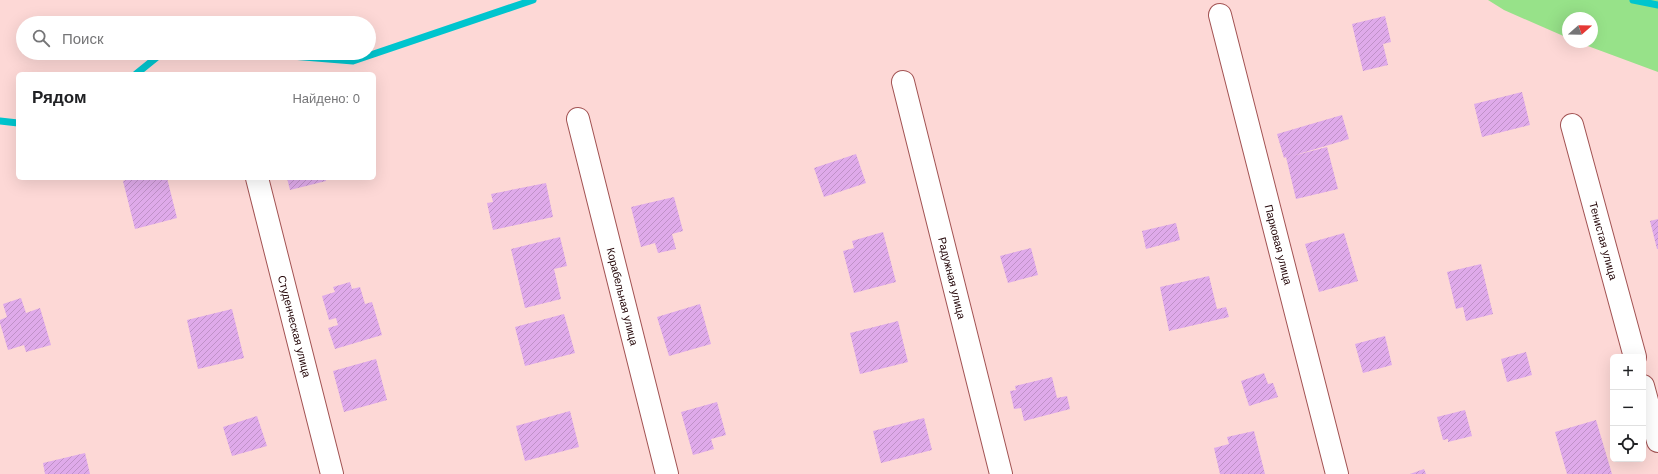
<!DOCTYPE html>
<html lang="ru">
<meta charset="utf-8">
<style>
:root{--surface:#fff;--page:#f6f6f6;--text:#202124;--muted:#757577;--line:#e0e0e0}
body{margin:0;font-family:Helvetica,sans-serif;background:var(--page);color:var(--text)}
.controls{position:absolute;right:12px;bottom:12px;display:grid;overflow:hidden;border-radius:6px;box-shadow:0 4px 16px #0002}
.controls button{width:36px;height:36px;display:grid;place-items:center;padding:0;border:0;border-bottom:1px solid var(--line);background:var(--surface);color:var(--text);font:20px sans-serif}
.compass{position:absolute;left:1562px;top:12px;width:36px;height:36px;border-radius:50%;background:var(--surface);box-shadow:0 4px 16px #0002;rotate:70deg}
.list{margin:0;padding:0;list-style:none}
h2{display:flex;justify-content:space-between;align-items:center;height:52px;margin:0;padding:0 16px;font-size:17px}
h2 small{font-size:13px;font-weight:400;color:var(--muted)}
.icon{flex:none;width:22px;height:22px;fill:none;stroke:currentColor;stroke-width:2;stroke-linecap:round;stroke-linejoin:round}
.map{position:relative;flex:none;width:1658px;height:474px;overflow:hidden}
.search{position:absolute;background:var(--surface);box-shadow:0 4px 16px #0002;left:16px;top:16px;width:360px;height:44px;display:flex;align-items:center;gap:10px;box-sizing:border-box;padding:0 14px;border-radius:22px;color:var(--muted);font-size:15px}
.panel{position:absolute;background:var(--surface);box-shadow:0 4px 16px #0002;left:16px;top:72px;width:360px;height:108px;border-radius:6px}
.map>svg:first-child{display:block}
.grass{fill:#97e289}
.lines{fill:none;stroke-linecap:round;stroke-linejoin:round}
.stream{stroke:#00c5ce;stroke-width:7}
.building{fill:url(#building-hatch)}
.minor-casing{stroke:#a25353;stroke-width:24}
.minor{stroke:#fff;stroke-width:22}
.labels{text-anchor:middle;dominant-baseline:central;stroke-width:4;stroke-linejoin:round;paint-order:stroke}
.street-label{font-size:11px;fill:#220406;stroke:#fdeae9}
</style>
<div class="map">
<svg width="1658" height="474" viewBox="0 0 1658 474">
<defs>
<pattern id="building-hatch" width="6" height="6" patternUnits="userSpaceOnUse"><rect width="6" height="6" fill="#dfaaea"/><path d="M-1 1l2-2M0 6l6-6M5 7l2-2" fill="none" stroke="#bf91c7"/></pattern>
</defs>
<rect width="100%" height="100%" fill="#fdd8d6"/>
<path class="grass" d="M1488,0H1658V72L1577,42H1592V18H1568V38L1504,10Z"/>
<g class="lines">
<path class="stream" d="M1633,0L1658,5
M254,53L353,61L533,0
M136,74L162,53
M0,121L18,123"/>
</g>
<path class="building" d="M1385,16L1391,42L1383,44L1388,65L1363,71L1352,24Z
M1522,92L1530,125L1482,137L1474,104Z
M1342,115L1349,139L1292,156L1327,147L1338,189L1296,199L1286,157L1284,158L1277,134Z
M856,154L866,183L824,197L814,168Z
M132,178H167L177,218L135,229L123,181Z
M287,178H325L326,181L290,190Z
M546,183L553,217L493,230L487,203L493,202L491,194Z
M674,197L683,231L672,234L676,249L658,253L655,243L641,247L631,207Z
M1658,219V249H1657L1650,221Z
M1176,223L1180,240L1146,249L1142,231Z
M883,232L896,282L854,293L843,251L854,248L852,241Z
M1344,233L1358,281L1319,292L1305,244Z
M560,237L567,266L554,269L561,299L525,308L511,249Z
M1031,248L1038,275L1008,283L1000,256Z
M1481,264L1493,314L1466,321L1463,307L1456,309L1447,272Z
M1209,276L1217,309L1226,307L1229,317L1169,331L1160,287Z
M350,282L352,289L360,287L365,304L372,302L382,335L335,349L328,328L338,325L336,318L329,320L322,296L335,292L333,287Z
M21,298L26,313L40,308L51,345L26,352L24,345L8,350L0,323V320L7,317L3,304Z
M700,304L711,344L669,356L657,317Z
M232,309L244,358L198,369L187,320Z
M564,314L575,353L525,366L515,327Z
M898,321L908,362L860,374L850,333Z
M1385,336L1392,365L1363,373L1355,344Z
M1526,352L1532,375L1507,382L1501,359Z
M376,359L387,400L344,412L333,371Z
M1264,373L1268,384L1273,383L1278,397L1249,406L1241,381Z
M1052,377L1057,398L1067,396L1070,409L1024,421L1021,408L1014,409L1010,391L1016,390L1015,386Z
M717,402L726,435L711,439L714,449L693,455L681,412Z
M1465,410L1472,436L1448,442V439L1443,440L1437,417Z
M570,411L579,447L525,461L516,426Z
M257,416L267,446L232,456L223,427Z
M924,418L932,450L881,463L873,431Z
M1596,420L1612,474H1567L1555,432Z
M1254,431L1265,474H1220L1214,448L1229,444L1227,437Z
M85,453L90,474H45L43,463Z
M1424,469L1426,474H1410Z"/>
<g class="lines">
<defs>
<g id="minor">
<path id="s1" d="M1220,15L1337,474"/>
<path id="s2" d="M903,82L1001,474"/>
<path id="s3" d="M578,119L667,474"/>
<path id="s4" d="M1572,125L1635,357"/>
<path id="s5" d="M257,178L332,474"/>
<path d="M1643,386L1658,441"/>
</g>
</defs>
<use href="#minor" class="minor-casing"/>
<use href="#minor" class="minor"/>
</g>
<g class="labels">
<g class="street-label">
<text stroke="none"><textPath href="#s4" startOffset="120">Тенистая улица</textPath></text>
<text stroke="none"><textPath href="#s1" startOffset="237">Парковая улица</textPath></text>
<text stroke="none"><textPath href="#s2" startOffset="202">Радужная улица</textPath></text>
<text stroke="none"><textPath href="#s3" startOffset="183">Корабельная улица</textPath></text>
<text stroke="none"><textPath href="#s5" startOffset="153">Студенческая улица</textPath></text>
</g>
</g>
</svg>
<div class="controls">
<button>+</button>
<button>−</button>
<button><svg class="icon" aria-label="locate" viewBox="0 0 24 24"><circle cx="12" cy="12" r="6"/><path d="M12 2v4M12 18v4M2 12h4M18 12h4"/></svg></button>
</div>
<svg class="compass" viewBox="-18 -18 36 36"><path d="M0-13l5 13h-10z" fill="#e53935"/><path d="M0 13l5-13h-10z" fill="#757577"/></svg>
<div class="search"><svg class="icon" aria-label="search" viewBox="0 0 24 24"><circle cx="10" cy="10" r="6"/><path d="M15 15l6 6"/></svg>Поиск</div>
<section class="panel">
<h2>Рядом<small>Найдено: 0</small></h2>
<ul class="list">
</ul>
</section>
</div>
